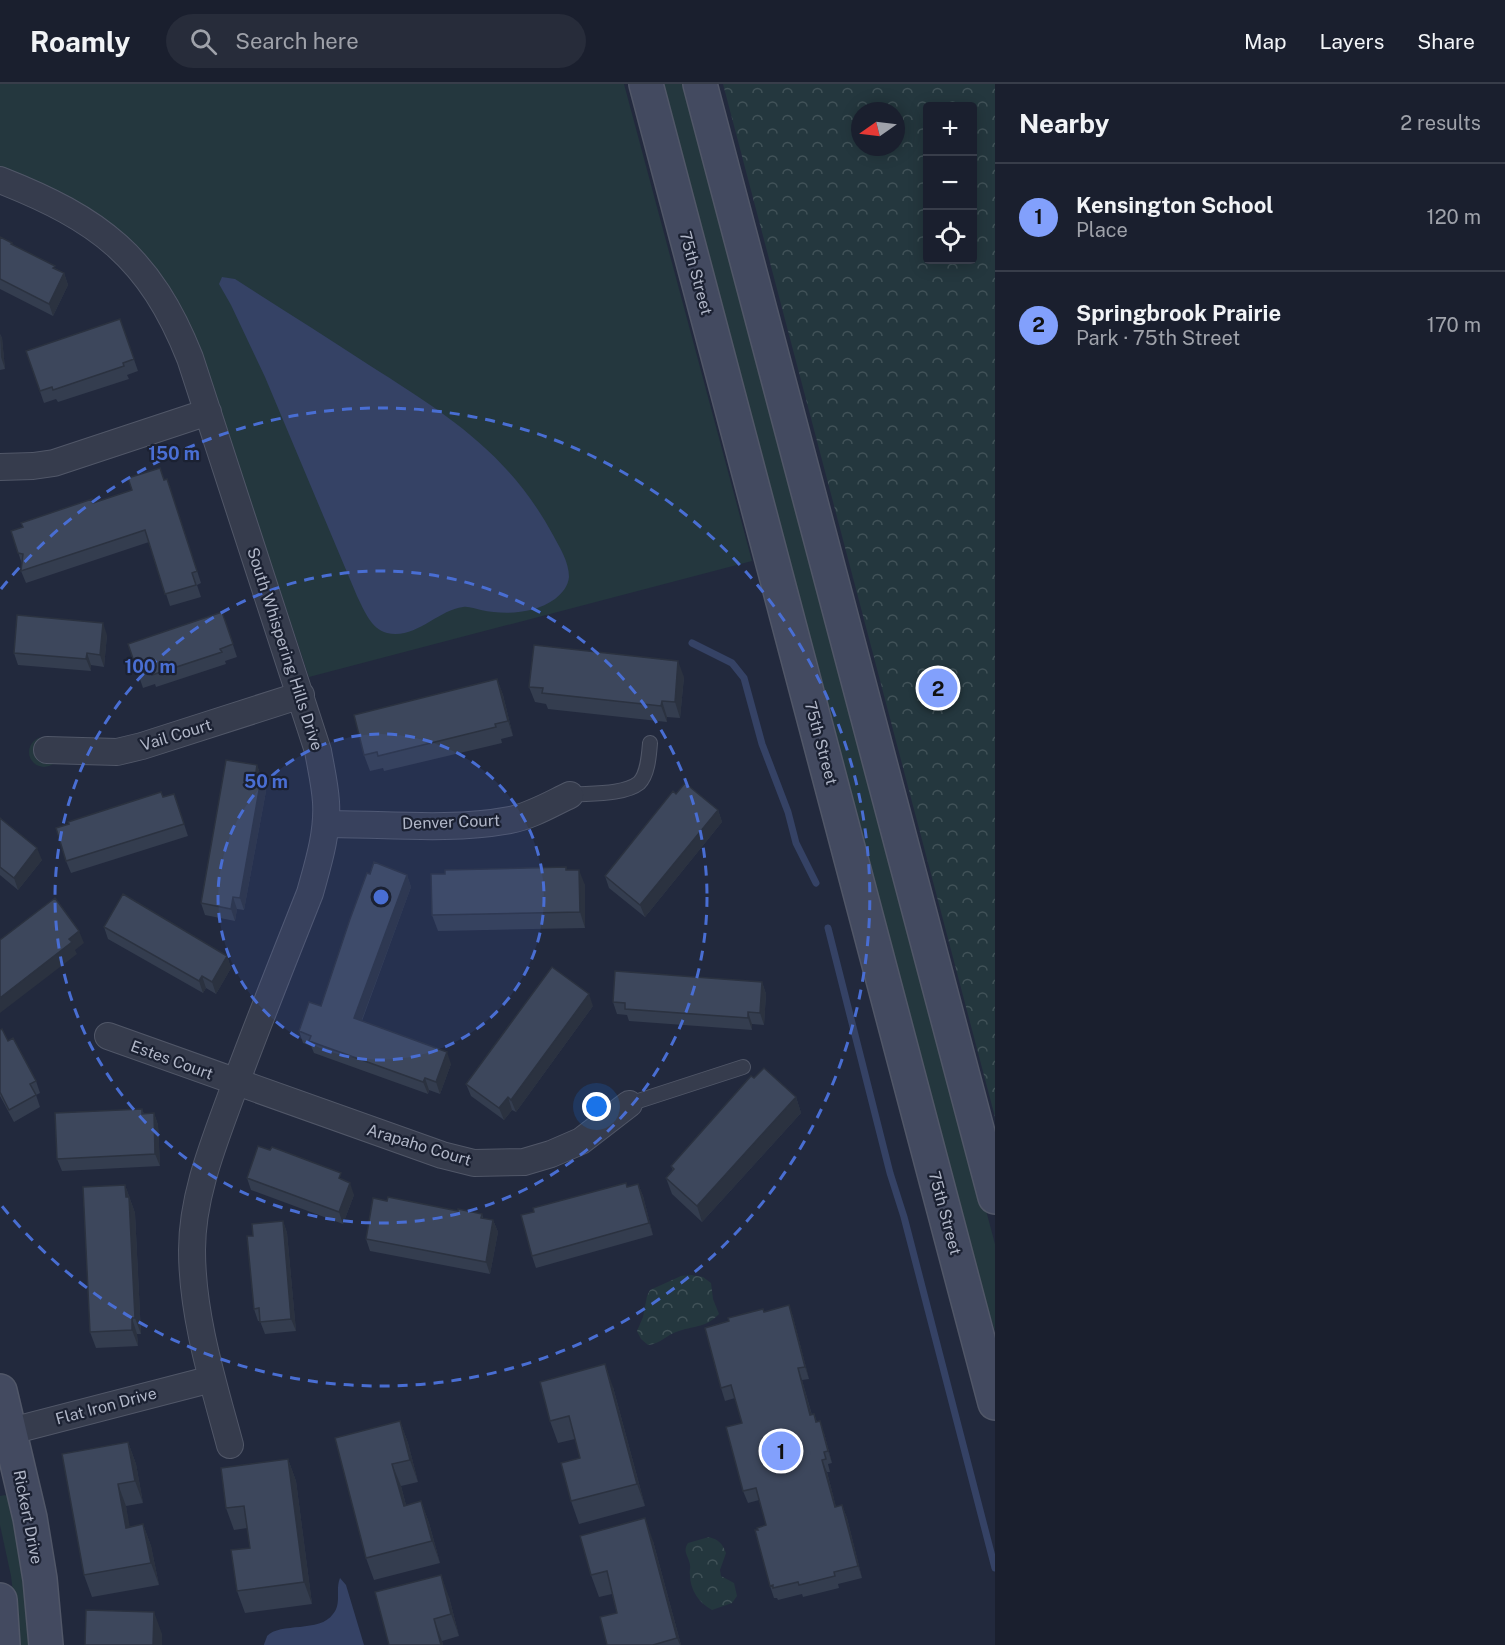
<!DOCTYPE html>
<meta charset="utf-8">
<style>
:root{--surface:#1a1f2e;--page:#272c3a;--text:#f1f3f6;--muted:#9fa2aa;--line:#383d4a;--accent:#82a0fc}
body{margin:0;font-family:"Public Sans",sans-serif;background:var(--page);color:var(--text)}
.controls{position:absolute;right:18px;top:18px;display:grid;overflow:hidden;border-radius:6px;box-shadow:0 3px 15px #0003}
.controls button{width:54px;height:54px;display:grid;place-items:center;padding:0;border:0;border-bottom:2px solid var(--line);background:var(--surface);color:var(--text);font:30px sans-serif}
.compass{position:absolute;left:851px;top:18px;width:54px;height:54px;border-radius:50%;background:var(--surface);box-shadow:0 3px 15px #0003;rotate:256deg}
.you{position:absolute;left:597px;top:1023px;width:21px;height:21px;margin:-15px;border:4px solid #fff;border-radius:50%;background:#1a73e8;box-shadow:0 0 0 9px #1a73e833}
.badge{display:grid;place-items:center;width:39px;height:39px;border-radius:50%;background:var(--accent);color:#111;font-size:20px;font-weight:700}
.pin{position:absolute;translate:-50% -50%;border:3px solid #fff;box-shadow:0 2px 6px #0006}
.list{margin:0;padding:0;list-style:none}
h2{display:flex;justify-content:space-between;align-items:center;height:78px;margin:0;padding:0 24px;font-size:26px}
h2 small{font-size:20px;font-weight:400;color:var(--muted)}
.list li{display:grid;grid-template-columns:39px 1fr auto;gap:18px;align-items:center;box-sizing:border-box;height:108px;padding:0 24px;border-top:2px solid var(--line)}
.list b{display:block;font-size:22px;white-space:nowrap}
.list p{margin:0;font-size:20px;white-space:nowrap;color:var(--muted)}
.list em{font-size:20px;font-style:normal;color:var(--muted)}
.icon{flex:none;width:33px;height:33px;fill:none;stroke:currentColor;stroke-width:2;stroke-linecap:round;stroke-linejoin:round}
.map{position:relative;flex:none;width:995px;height:1561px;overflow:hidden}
header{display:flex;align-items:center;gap:36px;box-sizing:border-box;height:84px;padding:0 30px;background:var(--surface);border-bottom:2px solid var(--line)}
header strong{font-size:28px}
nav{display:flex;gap:33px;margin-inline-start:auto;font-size:21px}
.search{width:420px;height:54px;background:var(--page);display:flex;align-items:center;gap:15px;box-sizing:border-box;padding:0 21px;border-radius:33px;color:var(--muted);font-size:22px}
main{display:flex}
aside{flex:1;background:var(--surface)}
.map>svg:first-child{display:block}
.green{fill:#24373e}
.forest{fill:url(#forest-crowns);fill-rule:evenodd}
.water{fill:#354265}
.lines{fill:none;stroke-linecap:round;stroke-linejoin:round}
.stream{stroke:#354265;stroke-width:7}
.lane-casing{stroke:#515768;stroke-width:16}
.street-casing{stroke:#515768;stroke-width:28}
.secondary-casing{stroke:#515768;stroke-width:36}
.lane{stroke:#363c4d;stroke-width:14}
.street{stroke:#363c4d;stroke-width:26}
.secondary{stroke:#434a60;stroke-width:33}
.wall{fill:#343d4f}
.shaded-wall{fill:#2b3240}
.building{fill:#3d475c;stroke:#2b3240;stroke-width:1.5}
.ring{fill:none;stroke:#496ed3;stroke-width:3;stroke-dasharray:10 8}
.labels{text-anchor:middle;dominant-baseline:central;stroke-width:4.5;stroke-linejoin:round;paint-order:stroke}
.street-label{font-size:16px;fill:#b1b7c8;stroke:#1b2132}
.centre{fill:#496ed3;stroke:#1b2132;stroke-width:3}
.ring-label{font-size:18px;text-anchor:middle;font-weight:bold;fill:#496ed3;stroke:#1b2132;stroke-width:4.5;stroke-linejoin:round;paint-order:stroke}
</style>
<header>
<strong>Roamly</strong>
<div class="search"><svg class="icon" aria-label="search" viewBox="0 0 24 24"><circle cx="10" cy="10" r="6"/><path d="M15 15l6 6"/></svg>Search here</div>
<nav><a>Map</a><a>Layers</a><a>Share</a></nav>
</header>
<main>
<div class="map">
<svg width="995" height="1561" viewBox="0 0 995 1561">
<defs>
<pattern id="forest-crowns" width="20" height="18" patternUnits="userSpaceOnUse" patternTransform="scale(1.5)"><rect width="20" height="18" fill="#24373e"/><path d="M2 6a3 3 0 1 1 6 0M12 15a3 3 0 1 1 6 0" fill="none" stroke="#415258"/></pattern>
</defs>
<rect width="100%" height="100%" fill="#22293d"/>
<path class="green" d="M0,0H624L752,477L309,593L199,263C174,206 139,149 81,121C55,108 27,98 0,87Z
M658,0H686L995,1160V1247L973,1182Z
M29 668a15 15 0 1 1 30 0a15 15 0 1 1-30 0Z
M5,1411L9,1414L20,1454L32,1561H19L11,1492L0,1441V1412Z"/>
<path class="forest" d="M723,0H995V1033ZM928,22H972V176H928ZM860,27H896V63H860Z
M691,1191L703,1193L711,1199L713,1215L719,1230C705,1244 697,1241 679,1247C667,1250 661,1260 648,1261L641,1255L637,1247L643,1233L647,1212L650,1206L681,1192Z
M709,1453C719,1456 722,1459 726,1469L720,1486L721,1492L734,1499L737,1512L732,1519L712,1526C699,1519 690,1506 690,1491C689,1487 691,1484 690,1481C689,1472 682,1468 688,1459Z"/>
<path class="water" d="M222,193L235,195C280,224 325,252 369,281C446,330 508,368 553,451C560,464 569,478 569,493C568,503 562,509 555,515C534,530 505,531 481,526C475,525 469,522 463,523C438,526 415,556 387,549C371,545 364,526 357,512L265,293L231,221L219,200Z
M340,1494L346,1501L364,1561H264C264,1560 267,1553 267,1552C280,1538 320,1549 333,1530C342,1519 335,1506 340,1494Z"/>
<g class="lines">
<path class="stream" d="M692,559L732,579L744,594L762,660L788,728L796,759L816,799
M828,844L890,1089L904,1133L995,1484"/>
<defs>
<path id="lane" d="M570,711C588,709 624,711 639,699C648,690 649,671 650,659
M629,1020L743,983"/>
<path id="street" d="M0,96C99,135 150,173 190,274L318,667C321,684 325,701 326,718C328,749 318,780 310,809C283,877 256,944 231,1012C213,1061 192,1113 192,1166C192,1232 213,1298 230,1361
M0,383L33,382L54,379L208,328
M47,666L117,668L142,662L301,611
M326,740C387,740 451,747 510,736C531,732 551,720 570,711
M108,952L442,1071L474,1079L524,1078L551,1070L581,1057L629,1020
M0,1350L212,1295"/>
<path id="secondary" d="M646,0L995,1319
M700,0L995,1113
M0,1307L30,1434L40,1495L46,1561
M0,1516L3,1561"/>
</defs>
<use href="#lane" class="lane-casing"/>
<use href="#street" class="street-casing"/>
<use href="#secondary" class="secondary-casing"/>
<use href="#lane" class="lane"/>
<use href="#street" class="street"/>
<use href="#secondary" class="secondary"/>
</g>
<path class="wall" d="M0,153L12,159V161L64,189L68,201L53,232L0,205Z
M120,235L138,287L127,291L129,295L58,318L56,315L44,319L26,267Z
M0,250L2,254L5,285L0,286Z
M167,395L201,499L197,501L201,513L170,522L149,458L26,499L21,487L22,480L11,447L93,419Z
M222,528L237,573L225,577L226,580L156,603L155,600L143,604L128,560Z
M107,551L104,583L91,581V587L18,581L14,569Z
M684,593L680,634L667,633V638L548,625L546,620L535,618L529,603Z
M497,595L503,611L513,652L501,655L502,659L384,687L383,684L370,687L364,671Z
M257,681L266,707L244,826L237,825L235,837L205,831L201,819Z
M174,710L188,752L71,789L66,777L163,713Z
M676,710L718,726L722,738L645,833L609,804L605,792Z
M0,734L42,776L18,806L0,791Z
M566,783L567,786L585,801V844L438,847L432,831L445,790Z
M370,790L407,791L411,803L362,937L451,980L440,1010L429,1006L428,1010L314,969L311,962L303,959L299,947L321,922Z
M104,843L227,872L231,884L216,910L206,904L203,909L108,855Z
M762,898L766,910L764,941L752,940V946L629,937L627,931L617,930L613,918Z
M593,922L516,1028L512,1026L504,1036L471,1012L466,1000Z
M0,946L36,997L40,1009L36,1011L40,1023L14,1038L0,1012Z
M754,994L796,1013L801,1029L702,1138L672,1110L666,1094L673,1087L671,1082Z
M142,1025L144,1030L154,1029L158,1041L160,1082L62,1087L57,1075Z
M247,1094L343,1096L354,1111L343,1140L251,1106Z
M638,1100L643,1112L653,1151L536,1184L532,1172L627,1103Z
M125,1101L135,1129L141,1250H137L138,1262L96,1264L90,1248Z
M387,1117L482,1130L483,1134L493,1136L498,1148L490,1190L370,1167L366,1155Z
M283,1137L287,1149L296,1247L265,1250L260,1237H258L254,1225L253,1152Z
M789,1221L793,1233L809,1295L802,1296L812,1331L814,1330L817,1338L824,1349L832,1379L828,1380L830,1388H827L836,1423L842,1421L847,1434L862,1494L838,1500L839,1504L803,1513L802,1510L778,1516L777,1514H774L770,1502L766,1441L759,1416L748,1419L743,1407L742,1339L735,1314L725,1317L721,1304L764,1228Z
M613,1303L645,1422L579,1440L571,1417L580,1374L575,1355L558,1359L550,1337Z
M400,1337L408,1359L418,1398L401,1402L406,1421L421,1417L429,1439L440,1479L374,1496L366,1474Z
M128,1358L136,1380L143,1419L126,1422L129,1443L143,1440L151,1462L159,1501L92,1513L84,1491Z
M288,1375L296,1397L312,1520L245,1529L237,1507L250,1464L247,1444L234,1446L226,1424Z
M653,1457L681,1561H607L617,1529L612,1510L599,1513L591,1491Z
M449,1513L459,1552L442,1557L443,1561H389Z"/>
<path class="shaded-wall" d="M64,189L68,201L53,232L49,220Z
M0,250L2,254L5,285L1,273Z
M103,539L107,551L104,583L100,571Z
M87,569L91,581V587L86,575Z
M678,577L684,593L680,634L675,618Z
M497,595L503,611L513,652L508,637Z
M662,617L667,633V638L661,622Z
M257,681L261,693L259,706L255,694Z
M261,695L266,707L244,826L240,814Z
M718,726L722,738L645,833L640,821Z
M37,764L42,776L18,806L14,794Z
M579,786L585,801V844L580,828Z
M407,791L411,803L358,946L354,934Z
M233,813L237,825L235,837L231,825Z
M79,847L84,859L75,866L77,870L0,929V914Z
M227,872L231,884L216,910L212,898Z
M202,892L206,904L203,909L199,897Z
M762,898L766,910L764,941L760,929Z
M589,910L593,922L516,1028L511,1016Z
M748,928L752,940V946L748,934Z
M447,968L451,980L440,1010L436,998Z
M425,994L429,1006L428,1010L423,998Z
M508,1013L512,1026L504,1036L499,1024Z
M796,1013L801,1029L702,1138L697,1122Z
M154,1029L158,1041L160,1082L155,1070Z
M350,1099L354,1111L343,1140L339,1128Z
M638,1100L643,1112L653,1151L649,1139Z
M125,1101L135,1129L141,1250L135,1234Z
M493,1136L498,1148L490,1190L486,1178Z
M283,1137L287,1149L296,1247L291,1235Z
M789,1221L793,1233L809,1295L805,1283Z
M132,1234L137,1250L138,1262L132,1246Z
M605,1280L613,1303L645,1422L637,1400Z
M798,1284L802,1296L815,1343L810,1331Z
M400,1337L408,1359L418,1398L410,1376Z
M820,1337L824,1349L832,1379L828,1367Z
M128,1358L136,1380L143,1419L135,1397Z
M288,1375L296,1397L312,1520L304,1498Z
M822,1376L827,1388L839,1435L835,1423Z
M392,1380L401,1402L412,1444L404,1422Z
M118,1400L126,1422L134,1466L126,1444Z
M421,1417L429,1439L440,1479L432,1457Z
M842,1421L847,1434L862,1494L858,1482Z
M645,1434L653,1457L681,1561H680L677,1554Z
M143,1440L151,1462L159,1501L151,1479Z
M441,1491L449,1513L459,1552L451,1530Z
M154,1528L162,1550V1561H153Z
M434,1535L442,1557L443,1561H441Z"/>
<path class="building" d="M0,153L12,159L11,160L55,182L53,184L64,189L49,220L0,195Z
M120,235L134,275L123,279L124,282L53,306L52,303L40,307L26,267Z
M160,384L164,396L167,395L197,487L192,489L196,501L165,510L145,446L21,487L23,470L18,469L11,447L23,443L21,439L92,415L93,419L132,406L128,394Z
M222,528L233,560L220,565L222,568L152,591L151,588L139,592L128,560Z
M17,531L103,539L100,571L87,569L86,575L14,569Z
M534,561L678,577L675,618L662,617L661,622L542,609L543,604L529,603Z
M497,595L508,637L495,640L496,643L378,672L377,668L364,671L354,631Z
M226,676L257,681L255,694L261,695L240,814L233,813L231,825L201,819Z
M685,699L718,726L640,821L605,792L673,707L676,710Z
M161,708L163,713L174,710L184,740L66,777L56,744L69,740L68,738Z
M0,734L37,764L14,794L0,783Z
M374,778L407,791L354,934L447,968L436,998L425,994L423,998L309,957L311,952L299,947L309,918L321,922L350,835L367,789L370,790Z
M566,783V786H579L580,828L432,831L431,790H445V786Z
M123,810L227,872L212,898L202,892L199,897L104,843Z
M55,814L79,847L69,855L72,858L0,914V856Z
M552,883L589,910L511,1016L508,1013L499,1024L466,1000Z
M615,887L762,898L760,929L748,928V934L625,925V919L613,918Z
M2,945L8,957L13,954L36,997L30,1000L36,1011L9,1026L0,1008V946Z
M764,984L796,1013L697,1122L666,1094L674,1085L671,1082L751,992L754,994Z
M142,1025V1030L154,1029L155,1070L57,1075L55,1029Z
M258,1062L270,1066L272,1063L341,1089L339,1094L350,1099L339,1128L247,1094Z
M626,1099L627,1103L638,1100L649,1139L532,1172L521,1131L534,1128L533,1124Z
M125,1101L126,1113H129L135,1234H132V1246L90,1248L83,1103Z
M388,1113L458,1127V1125L482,1130L481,1134L493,1136L486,1178L366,1155L373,1114L387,1117Z
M283,1137L291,1235L260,1238L259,1224L254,1225L247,1152H253L252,1140Z
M789,1221L805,1283L798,1284L810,1331L814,1330L816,1338L820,1337L828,1367L824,1368L826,1375L822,1376L835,1423L842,1421L858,1482L834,1488L835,1492L799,1501L798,1498L773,1504V1501L770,1502L755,1446H758L757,1444L766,1441L756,1404L743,1407L726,1343L742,1339L731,1301L721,1304L705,1244L729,1237L728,1234L763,1225L764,1228Z
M605,1280L637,1400L571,1417L561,1379L580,1374L569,1332L550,1337L540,1298Z
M400,1337L410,1376L392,1380L404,1422L421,1417L432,1457L366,1474L335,1354Z
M128,1358L135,1397L118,1400L126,1444L143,1440L151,1479L84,1491L62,1370Z
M288,1375L304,1498L237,1507L231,1466L250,1464L244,1422L226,1424L221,1384Z
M645,1434L677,1554L653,1561H607L600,1533L617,1529L607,1487L591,1491L580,1452Z
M441,1491L451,1530L434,1535L441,1561H389L375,1508Z
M86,1526L154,1528L153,1561H85Z"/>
<circle cx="381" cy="813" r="163" fill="#496ed3" fill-opacity=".12"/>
<g class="ring">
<circle cx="381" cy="813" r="163"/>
<circle cx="381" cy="813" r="326"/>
<path d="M1 505A489 489 0 1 1 1 1121"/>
</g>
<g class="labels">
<g class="street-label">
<text transform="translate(696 189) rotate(75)">75th Street</text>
<text transform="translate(285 565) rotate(72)">South Whispering Hills Drive</text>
<text transform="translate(176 651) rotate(-17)">Vail Court</text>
<text transform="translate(821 659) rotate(75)">75th Street</text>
<text transform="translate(451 738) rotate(-2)">Denver Court</text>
<text transform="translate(172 976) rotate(20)">Estes Court</text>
<text transform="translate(419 1061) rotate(17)">Arapaho Court</text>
<text transform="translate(945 1129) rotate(75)">75th Street</text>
<text transform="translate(106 1322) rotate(-15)">Flat Iron Drive</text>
<text transform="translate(28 1433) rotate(79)">Rickert Drive</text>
</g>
</g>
<circle cx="381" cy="813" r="9" class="centre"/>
<g class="ring-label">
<text x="174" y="376">150 m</text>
<text x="150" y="589">100 m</text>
<text x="266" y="704">50 m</text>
</g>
</svg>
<div class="controls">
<button>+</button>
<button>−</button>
<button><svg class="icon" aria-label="locate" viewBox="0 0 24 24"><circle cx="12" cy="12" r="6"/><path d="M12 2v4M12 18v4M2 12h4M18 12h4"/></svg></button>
</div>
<svg class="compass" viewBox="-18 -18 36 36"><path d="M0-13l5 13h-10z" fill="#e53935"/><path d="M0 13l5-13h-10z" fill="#9fa2aa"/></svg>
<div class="you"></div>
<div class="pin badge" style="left:781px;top:1367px">1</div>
<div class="pin badge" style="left:938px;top:604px">2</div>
</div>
<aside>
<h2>Nearby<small>2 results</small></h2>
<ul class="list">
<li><span class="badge">1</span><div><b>Kensington School</b><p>Place</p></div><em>120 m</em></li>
<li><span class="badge">2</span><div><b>Springbrook Prairie</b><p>Park · 75th Street</p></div><em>170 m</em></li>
</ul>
</aside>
</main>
